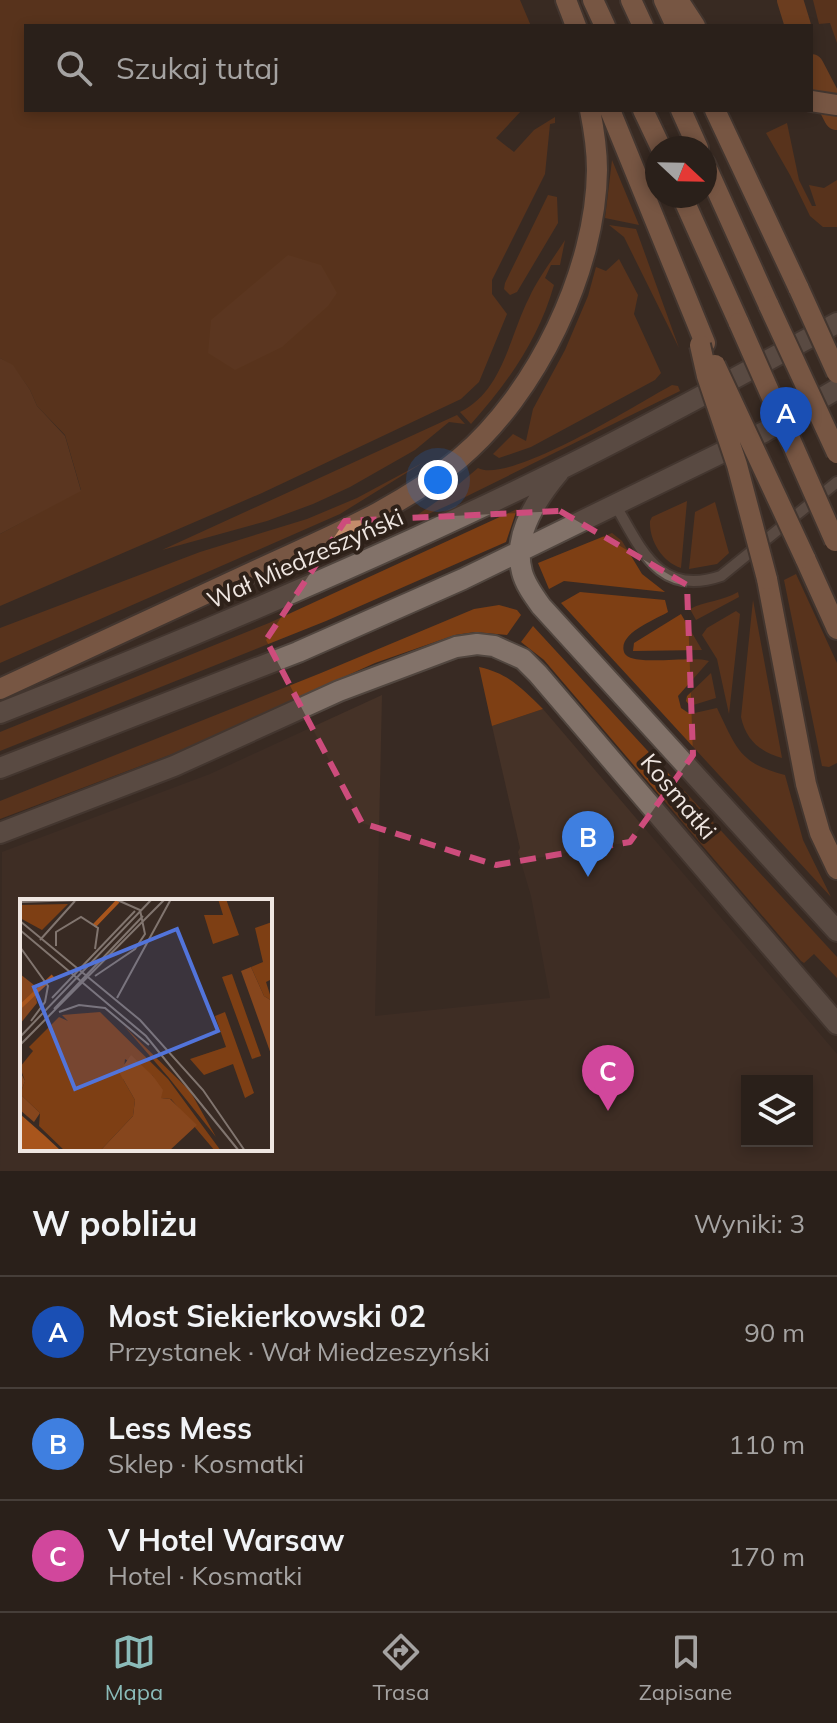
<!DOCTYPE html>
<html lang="pl">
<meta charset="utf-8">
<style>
:root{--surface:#2a201a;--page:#362d27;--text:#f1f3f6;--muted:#a5a3a2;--line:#463e39;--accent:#8bbbb9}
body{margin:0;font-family:Mulish,sans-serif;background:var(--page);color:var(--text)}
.controls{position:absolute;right:24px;bottom:24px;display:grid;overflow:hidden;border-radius:0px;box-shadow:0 4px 12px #0003}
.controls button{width:72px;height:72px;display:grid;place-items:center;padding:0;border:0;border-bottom:2px solid var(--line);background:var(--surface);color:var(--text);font:40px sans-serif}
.compass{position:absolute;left:645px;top:136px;width:72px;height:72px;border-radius:50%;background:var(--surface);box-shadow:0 4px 12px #0003;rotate:112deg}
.you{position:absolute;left:438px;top:480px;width:28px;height:28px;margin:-20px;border:6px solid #fff;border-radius:50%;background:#1a73e8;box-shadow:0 0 0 12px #1a73e833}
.badge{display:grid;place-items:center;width:52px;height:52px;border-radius:50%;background:var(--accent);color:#fff;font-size:26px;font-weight:700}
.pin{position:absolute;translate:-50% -66px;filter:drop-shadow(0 2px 4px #0008)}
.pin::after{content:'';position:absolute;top:42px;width:28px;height:24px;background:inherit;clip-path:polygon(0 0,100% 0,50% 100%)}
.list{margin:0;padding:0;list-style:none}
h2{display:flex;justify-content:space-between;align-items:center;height:104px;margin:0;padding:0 32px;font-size:34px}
h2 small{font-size:26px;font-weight:400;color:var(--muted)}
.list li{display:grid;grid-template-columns:52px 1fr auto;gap:24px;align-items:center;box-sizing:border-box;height:112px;padding:0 32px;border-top:2px solid var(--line)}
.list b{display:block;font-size:30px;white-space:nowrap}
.list p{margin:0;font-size:26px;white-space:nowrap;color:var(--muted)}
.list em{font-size:26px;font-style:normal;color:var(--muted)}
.icon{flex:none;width:44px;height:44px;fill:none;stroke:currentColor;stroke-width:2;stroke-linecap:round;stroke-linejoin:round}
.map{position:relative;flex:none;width:837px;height:1171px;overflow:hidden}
.search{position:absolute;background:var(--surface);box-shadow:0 4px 12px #0003;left:24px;right:24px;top:24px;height:88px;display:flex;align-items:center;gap:20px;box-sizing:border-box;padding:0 28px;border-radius:0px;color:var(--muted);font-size:30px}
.sheet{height:440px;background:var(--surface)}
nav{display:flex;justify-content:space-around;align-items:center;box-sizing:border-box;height:112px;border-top:2px solid var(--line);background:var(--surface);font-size:22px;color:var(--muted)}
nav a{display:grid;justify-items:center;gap:4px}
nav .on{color:var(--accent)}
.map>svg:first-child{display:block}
.built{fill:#453227;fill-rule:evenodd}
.green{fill:#7e3f14}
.forest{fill:#86461d}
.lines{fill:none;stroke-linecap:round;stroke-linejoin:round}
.canal{stroke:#a8551c;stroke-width:26}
.service-casing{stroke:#51463f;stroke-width:14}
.minor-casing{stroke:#51463f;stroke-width:24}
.secondary-casing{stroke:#51463f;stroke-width:24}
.primary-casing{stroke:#51463f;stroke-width:24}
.service{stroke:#827269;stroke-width:10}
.minor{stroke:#827269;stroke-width:20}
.secondary{stroke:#827269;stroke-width:20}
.primary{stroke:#c48c6b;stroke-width:20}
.primary-bridge-casing{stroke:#51463f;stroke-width:24;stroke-linecap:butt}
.primary-bridge{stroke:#c48c6b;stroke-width:20}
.marked{fill:none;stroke:#cd4c7c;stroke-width:6;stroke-dasharray:16 10;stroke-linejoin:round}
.labels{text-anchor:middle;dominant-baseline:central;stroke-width:8;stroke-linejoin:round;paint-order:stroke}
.street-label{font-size:24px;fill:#efe6e1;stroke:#2e2119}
.inset-river{fill:none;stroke:#a8551c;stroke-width:4}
.inset-road{fill:none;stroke:#81756f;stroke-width:2}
.view{fill:#5274da;fill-opacity:0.15;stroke:#5274da;stroke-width:4}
.inset-edge{fill:none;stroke:#efe6e1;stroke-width:4}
</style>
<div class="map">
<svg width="837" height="1171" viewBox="0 0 837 1171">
<rect width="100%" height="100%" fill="#382a23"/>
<path class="built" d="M382,695L375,1016L550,998L531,896L518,852L520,848L492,726L543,709L837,1054V1171H0L2,852L210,774ZM22,901H270V1149H22ZM747,1081H807V1141H747Z"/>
<path class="green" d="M0,0H520L531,26H26V110H522L496,138L514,152L534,130L555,117V123L550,124L545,174L492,280V294L507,314L479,382L461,399L262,493L0,606V534L81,490L65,435L37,406L30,390L13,366L0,358Z
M813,0H837V43L830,23L819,24Z
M787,123L799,180L812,206H816L809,185L824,188L837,180V227H823L810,216L790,175L766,133Z
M612,160L639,225L605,218Z
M548,195L557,197L558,223L517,292L510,295L504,289L505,283Z
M609,225L636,229L679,348L624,237Z
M565,240L560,265H551L545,278L554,285C539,338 508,383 471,424L460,412C503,391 509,337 529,298C538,278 553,259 565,240Z
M619,259L638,295L634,314L661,373L655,380L531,447L499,458L493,454L513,434L526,441L533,409L565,350L588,296L596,267L606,271Z
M672,385L678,386L680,391L453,503L415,520L413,518L446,495L478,468C509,485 639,403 672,385Z
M457,415L465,424L449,422L415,450L350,487L313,504L267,521L162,550Z
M424,462L340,514L0,663V628L200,552L307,519L357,498Z
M687,501L681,568C662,562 649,540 650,521L652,517Z
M715,502L729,553L717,564L689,569L695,512Z
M517,509L506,542L326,621L0,751V732L269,623Z
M612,533L622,541L642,574L665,592L564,581L549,589L538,563Z
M796,574L837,663V763L829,767L822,766L784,580Z
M580,592L665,600L668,612C655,620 618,633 624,652C629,668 692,655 709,661L678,696L681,708L690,714L717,708C737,749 739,763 785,775L803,840L831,897L561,603Z
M738,592L739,597L696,620L690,609C705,601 723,601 738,592Z
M753,600L782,758C760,752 746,740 741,717Z
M499,605L517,610L521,615L507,635L475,632L455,635L375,663L175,753L0,819V801L321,673L474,609Z
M736,611L740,614L729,714L717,659L702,635L707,628Z
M681,614L702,650L633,651L634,643Z
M533,626L837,957V978L814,954L804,963L801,961L544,660L521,642Z
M479,667C508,673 523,689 543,709L492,726Z
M711,673L716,698L690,706L686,701L687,696Z"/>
<path class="forest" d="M288,255L321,265L337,293L328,306L282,347L235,370L208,353L211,320Z
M0,358L13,365L30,390L37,406L65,436L81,491L0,534Z"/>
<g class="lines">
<path class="canal" d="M790,0L798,26
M811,67L837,117"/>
<defs>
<path id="service" d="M616,506C642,551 660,597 721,576L837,482"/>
<path id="minor" d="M0,833L174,766L339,691L456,647L477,644L494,646L523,659L538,674L837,1024"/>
<path id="secondary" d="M559,472C537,498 512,536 522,572C525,584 533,595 541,606L837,931
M0,713C189,639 376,560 559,470C653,424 745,372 837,323
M0,768L298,652L463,579L764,432L837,389"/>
<path id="primary" d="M566,0L576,26
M593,0L605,26
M631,0L643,26
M664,0L676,26
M678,0L695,26
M811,101L837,105
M610,110L705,343
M643,110L661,148
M681,110L698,148
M715,110L799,289
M705,164L769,306
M682,196L739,323
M805,558L837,629
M767,579L806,784L820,833L837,869
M0,689C86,649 173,609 259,569C328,537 401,508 460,458C536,394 596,271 597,170C597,150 594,130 590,110"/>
</defs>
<use href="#service" class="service-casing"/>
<use href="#minor" class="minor-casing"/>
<use href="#secondary" class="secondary-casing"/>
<use href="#primary" class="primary-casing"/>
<use href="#service" class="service"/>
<use href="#minor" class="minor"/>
<use href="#secondary" class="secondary"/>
<use href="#primary" class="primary"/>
<defs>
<path id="primary-bridge" d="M799,289L837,373
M769,306L837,453
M739,323L835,541
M700,345L707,376L737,465L767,579
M715,365L805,558"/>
</defs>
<use href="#primary-bridge" class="primary-bridge-casing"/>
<use href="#primary-bridge" class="primary-bridge"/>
</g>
<path d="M0 0H837V1171H0ZM560,511L687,585L693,755L630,842L496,865L362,823L266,640L345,521Z" fill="#382a23" fill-opacity=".55" fill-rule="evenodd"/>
<path class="marked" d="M560,511L687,585L693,755L630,842L496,865L362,823L266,640L345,521Z"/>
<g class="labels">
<g class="street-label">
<text transform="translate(305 558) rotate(-24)">Wał Miedzeszyński</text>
<text transform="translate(679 796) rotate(50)">Kosmatki</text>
</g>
</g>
<g transform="translate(20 899)">
<rect width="252" height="252" fill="#382a23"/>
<path d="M198,0H206L219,36L193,45L184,16H203ZM48,5L22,31L0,19V6ZM252,23V80L246,83L252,102L244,97L231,68L243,63L235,29ZM212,75L241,157L232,160L202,78ZM80,113L148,180L201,252H195L151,200L141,199L133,177L105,160L103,180L115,201L113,217L80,252H45L19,227L20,214L0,195L5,182L0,168L13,152L9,148L39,118L48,122L42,116ZM205,113L234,194L225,199L213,165L184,176L170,160L206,148L195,117ZM104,127L170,192L196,238L149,179Z" fill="#7e3f14"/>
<path d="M231,68L244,97L252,102V158L221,72ZM0,75L14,86L17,104L0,125ZM111,156L133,177L143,191L141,199L150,200L177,226L149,252H80L113,217L115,201L99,173ZM0,172L5,182L0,195L20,214L14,223L0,211Z" fill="#86461d"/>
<path d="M0,215L25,237L41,252H0Z" fill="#a8551c"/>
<path class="inset-river" d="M74,27L98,2M0,108L33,77"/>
<path class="inset-road" d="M0,3L90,0M0,22L120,121L183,191L225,252M0,31L126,137L219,252M20,41L55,2M36,47V33L61,18L78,29L75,50M0,48L28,87L25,103L11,122M75,77L115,50L125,35L120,11L95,0M32,99L115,12M97,99L151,0M34,110L123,17M39,113L59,106L85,109L129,146M0,138L132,0M1,145L145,0"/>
<path class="view" d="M157,30L198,132L55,190L14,88Z"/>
<rect width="252" height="252" class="inset-edge"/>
</g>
</svg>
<div class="controls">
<button><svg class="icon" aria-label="layers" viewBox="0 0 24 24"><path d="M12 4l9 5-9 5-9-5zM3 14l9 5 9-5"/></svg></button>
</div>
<svg class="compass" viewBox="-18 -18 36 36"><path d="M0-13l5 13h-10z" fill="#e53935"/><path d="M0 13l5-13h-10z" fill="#a5a3a2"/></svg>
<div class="you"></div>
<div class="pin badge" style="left:786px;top:453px;background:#1a4fb4">A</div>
<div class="pin badge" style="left:588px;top:877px;background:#3f7fe0">B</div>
<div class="pin badge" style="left:608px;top:1111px;background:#d1479c">C</div>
<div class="search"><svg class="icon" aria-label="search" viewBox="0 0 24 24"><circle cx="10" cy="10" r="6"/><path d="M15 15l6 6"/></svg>Szukaj tutaj</div>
</div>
<section class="sheet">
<h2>W pobliżu<small>Wyniki: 3</small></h2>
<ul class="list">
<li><span class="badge" style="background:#1a4fb4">A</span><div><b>Most Siekierkowski 02</b><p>Przystanek · Wał Miedzeszyński</p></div><em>90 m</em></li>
<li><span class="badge" style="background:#3f7fe0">B</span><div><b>Less Mess</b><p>Sklep · Kosmatki</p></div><em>110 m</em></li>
<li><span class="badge" style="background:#d1479c">C</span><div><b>V Hotel Warsaw</b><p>Hotel · Kosmatki</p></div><em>170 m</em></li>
</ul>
</section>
<nav>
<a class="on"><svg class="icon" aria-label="map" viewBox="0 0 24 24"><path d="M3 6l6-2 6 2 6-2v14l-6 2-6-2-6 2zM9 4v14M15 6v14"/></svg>Mapa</a>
<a><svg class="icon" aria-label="directions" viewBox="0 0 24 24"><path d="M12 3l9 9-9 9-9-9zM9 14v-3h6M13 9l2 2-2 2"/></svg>Trasa</a>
<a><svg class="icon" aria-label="saved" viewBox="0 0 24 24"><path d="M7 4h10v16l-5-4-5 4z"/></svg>Zapisane</a>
</nav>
